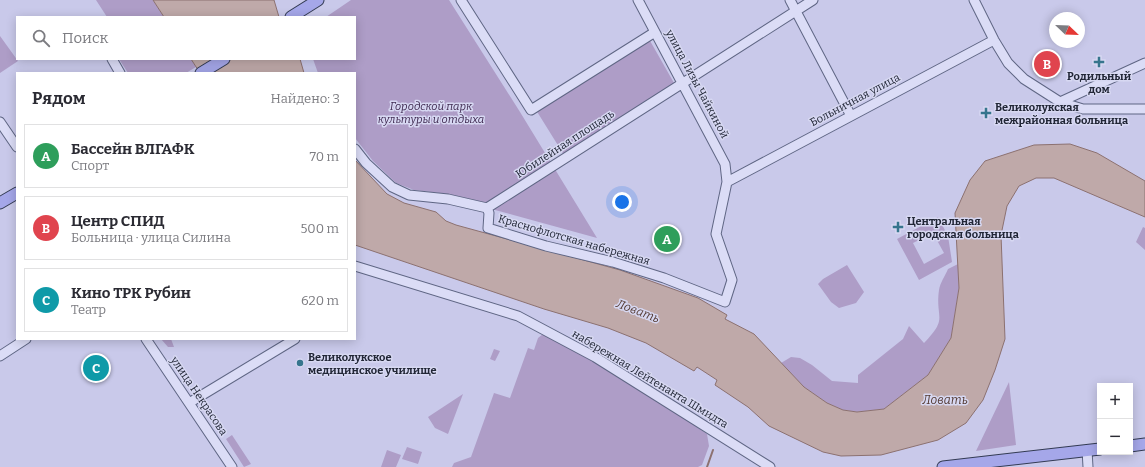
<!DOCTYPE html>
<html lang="ru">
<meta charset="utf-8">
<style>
:root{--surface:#fff;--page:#f2f2f3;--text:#2b2b33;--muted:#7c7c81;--line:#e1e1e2;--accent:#db2777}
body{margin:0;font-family:Bitter,serif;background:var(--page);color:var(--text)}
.controls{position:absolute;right:12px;bottom:12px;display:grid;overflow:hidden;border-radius:0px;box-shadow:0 2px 10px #0003}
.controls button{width:36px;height:36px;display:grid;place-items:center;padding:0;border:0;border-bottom:1px solid var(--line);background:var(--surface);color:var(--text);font:20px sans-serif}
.compass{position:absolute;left:1049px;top:12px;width:36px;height:36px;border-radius:50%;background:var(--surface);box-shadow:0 2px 10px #0003;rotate:113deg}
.you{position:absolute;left:622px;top:202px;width:14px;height:14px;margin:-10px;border:3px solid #fff;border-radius:50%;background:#1a73e8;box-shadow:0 0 0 6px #1a73e833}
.badge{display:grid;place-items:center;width:26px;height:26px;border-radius:50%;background:var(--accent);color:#fff;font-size:13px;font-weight:700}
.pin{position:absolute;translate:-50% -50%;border:2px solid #fff;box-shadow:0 1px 4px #0006}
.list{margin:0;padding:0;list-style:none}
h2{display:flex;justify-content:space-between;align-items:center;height:52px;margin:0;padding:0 16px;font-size:17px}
h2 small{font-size:13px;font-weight:400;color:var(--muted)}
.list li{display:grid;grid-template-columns:26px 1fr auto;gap:12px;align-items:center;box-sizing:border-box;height:64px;margin:0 8px 8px;padding:0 8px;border:1px solid var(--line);border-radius:0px}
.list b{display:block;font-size:15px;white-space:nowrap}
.list p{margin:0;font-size:13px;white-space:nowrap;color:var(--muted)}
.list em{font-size:13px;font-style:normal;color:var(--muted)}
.icon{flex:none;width:22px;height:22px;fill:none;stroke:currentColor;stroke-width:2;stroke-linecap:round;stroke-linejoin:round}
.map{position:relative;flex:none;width:1145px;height:467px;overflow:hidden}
.search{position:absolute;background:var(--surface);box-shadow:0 2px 10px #0003;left:16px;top:16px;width:340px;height:44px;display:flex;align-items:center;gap:10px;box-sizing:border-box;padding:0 14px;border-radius:0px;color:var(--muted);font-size:15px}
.panel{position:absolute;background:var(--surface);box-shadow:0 2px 10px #0003;left:16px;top:72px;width:340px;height:268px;border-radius:0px}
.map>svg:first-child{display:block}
.green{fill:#ae9dc7;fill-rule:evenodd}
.water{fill:#bfa9a9;stroke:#8c7170}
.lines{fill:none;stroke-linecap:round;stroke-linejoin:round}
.stream{stroke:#8c7170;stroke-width:2}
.minor-casing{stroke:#5f6684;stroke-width:11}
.major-casing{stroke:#333b53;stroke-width:13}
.minor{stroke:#dbdcf6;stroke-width:9}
.major{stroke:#a5a7e9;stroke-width:11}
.poi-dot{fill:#36758d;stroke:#d7d8f2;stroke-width:1.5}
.labels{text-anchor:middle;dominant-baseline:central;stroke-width:3;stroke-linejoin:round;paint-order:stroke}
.poi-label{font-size:11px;font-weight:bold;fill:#212636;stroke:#d7d8f2;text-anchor:start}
.street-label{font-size:11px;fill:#212636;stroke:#d7d8f2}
.park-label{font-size:11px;font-style:italic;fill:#3f2a51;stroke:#d7d8f2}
.water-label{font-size:12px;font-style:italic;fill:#543a32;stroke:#d7d8f2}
</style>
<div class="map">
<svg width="1145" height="467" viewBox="0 0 1145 467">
<rect width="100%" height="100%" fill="#c9c9ea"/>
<path class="green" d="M96,0H153L164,17H107Z
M351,0H449L520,112L597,238L495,210L487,203L448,194L414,190L396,183L373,161L355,138V73H318L313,59H355V17H326Z
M0,36L18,61L0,73Z
M649,39L674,83L564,155L536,110Z
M119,59H191L196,67L186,73H128Z
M938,217L948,236L952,262L919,280L897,239ZM933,233L944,253L924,264L913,243Z
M1143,227L1145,228V250L1136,242Z
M958,264L959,288L951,338L928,375L884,409L857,412L843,410L827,403L804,387L781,363L791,357L800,358L812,365L832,381L858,383V375L903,339L909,326L924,343C949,317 935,319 939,290C940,283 945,276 948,269Z
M847,265L864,292L856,303L839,308L831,302L818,284L823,279Z
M543,334C600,364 655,397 707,434L709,446L702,465L698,467H452L454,463L471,457L494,393L510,398L528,348L534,350L538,338Z
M161,339H171L174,347H168Z
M494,349L500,351L495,361L490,359Z
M1009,382L1016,445L976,451Z
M463,394L448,434L435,428L428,417Z
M232,435L251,464L244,467L226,439Z
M407,447L422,452L418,464L402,459Z
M387,450L401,455L396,467H381Z"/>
<path class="water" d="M153,0H274L279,17H164Z
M191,59H300L304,73H200Z
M1070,144L1097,153L1145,181V217L1054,178H1036L1019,186L1007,206L1001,235L1005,339L995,370L983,400L966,423L938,440L881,455L841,456L823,452L769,426L748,407L715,385L717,380L697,367L694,371L646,343L608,328L544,309L355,245V160L387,194L404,203L436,212L446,221L456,225L620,270L698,298L727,315L725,319L754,334L804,387L827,403L843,410L857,412L884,409L928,375L951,338L959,288L955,213L970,180L985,161L1034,145Z"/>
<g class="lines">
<path class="stream" d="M707,467L713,450"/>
<defs>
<path id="minor" d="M461,0L531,110L655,32
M790,0L851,116
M974,0L994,40L1008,63L1024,79L1060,102L1083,109H1145
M112,59L120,73
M1060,102L1145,63
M0,122L17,147
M355,149L366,163L392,187L409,195L448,199L487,208
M727,182L994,40
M487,208L489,213L488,228L546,246L613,262L664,278L725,302L732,280L716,234L727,182L725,164L638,0
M487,208L813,0
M355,266L518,316L595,357L770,467
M146,339L232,467
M0,356L26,339
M189,403L295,339
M1087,450L1088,467"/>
<path id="major" d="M291,17L318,0
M201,73L224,59
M0,203L17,193
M1130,446L1145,444
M943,467L1100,449"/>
</defs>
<use href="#minor" class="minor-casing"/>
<use href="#major" class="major-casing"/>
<use href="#minor" class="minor"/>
<use href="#major" class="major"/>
</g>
<g class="poi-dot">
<path d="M1097 56h4v4h4v4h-4v4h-4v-4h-4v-4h4z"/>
<path d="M984 107h4v4h4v4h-4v4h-4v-4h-4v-4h4z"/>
<path d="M896 221h4v4h4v4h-4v4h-4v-4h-4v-4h4z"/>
<circle cx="300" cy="363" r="4"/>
</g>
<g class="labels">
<g class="poi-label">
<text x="1099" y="76" text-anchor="middle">Родильный<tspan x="1099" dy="13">дом</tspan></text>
<text x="995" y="107">Великолукская<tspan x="995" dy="13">межрайонная больница</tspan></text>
<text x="907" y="221">Центральная<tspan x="907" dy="13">городская больница</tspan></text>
<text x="308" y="357">Великолукское<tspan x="308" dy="13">медицинское училище</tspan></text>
</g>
<g class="street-label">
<text transform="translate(697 84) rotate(62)">улица Лизы Чайкиной</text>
<text transform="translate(855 100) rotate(-28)">Больничная улица</text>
<text transform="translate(565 144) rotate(-33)">Юбилейная площадь</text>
<text transform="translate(574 240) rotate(16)">Краснофлотская набережная</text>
<text transform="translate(650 379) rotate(31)">набережная Лейтенанта Шмидта</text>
<text transform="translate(199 396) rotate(56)">улица Некрасова</text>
</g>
<g class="park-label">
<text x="431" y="106">Городской парк<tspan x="431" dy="13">культуры и отдыха</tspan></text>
</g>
<g class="water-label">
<text transform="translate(638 311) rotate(21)">Ловать</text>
<text x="945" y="400">Ловать</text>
</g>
</g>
</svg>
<div class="controls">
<button>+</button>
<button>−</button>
</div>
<svg class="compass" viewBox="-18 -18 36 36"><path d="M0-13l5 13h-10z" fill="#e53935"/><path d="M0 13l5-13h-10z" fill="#7c7c81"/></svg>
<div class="you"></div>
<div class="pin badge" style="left:667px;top:239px;background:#2e9e5b">A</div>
<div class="pin badge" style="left:1047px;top:64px;background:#e0444e">B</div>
<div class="pin badge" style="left:96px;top:368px;background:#0f9aa8">C</div>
<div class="search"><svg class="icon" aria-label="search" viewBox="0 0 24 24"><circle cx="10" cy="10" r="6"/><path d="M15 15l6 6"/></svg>Поиск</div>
<section class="panel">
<h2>Рядом<small>Найдено: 3</small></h2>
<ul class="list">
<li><span class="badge" style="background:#2e9e5b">A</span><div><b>Бассейн ВЛГАФК</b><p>Спорт</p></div><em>70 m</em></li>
<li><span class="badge" style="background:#e0444e">B</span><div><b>Центр СПИД</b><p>Больница · улица Силина</p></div><em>500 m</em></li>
<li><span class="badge" style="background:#0f9aa8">C</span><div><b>Кино ТРК Рубин</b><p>Театр</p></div><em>620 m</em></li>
</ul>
</section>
</div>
